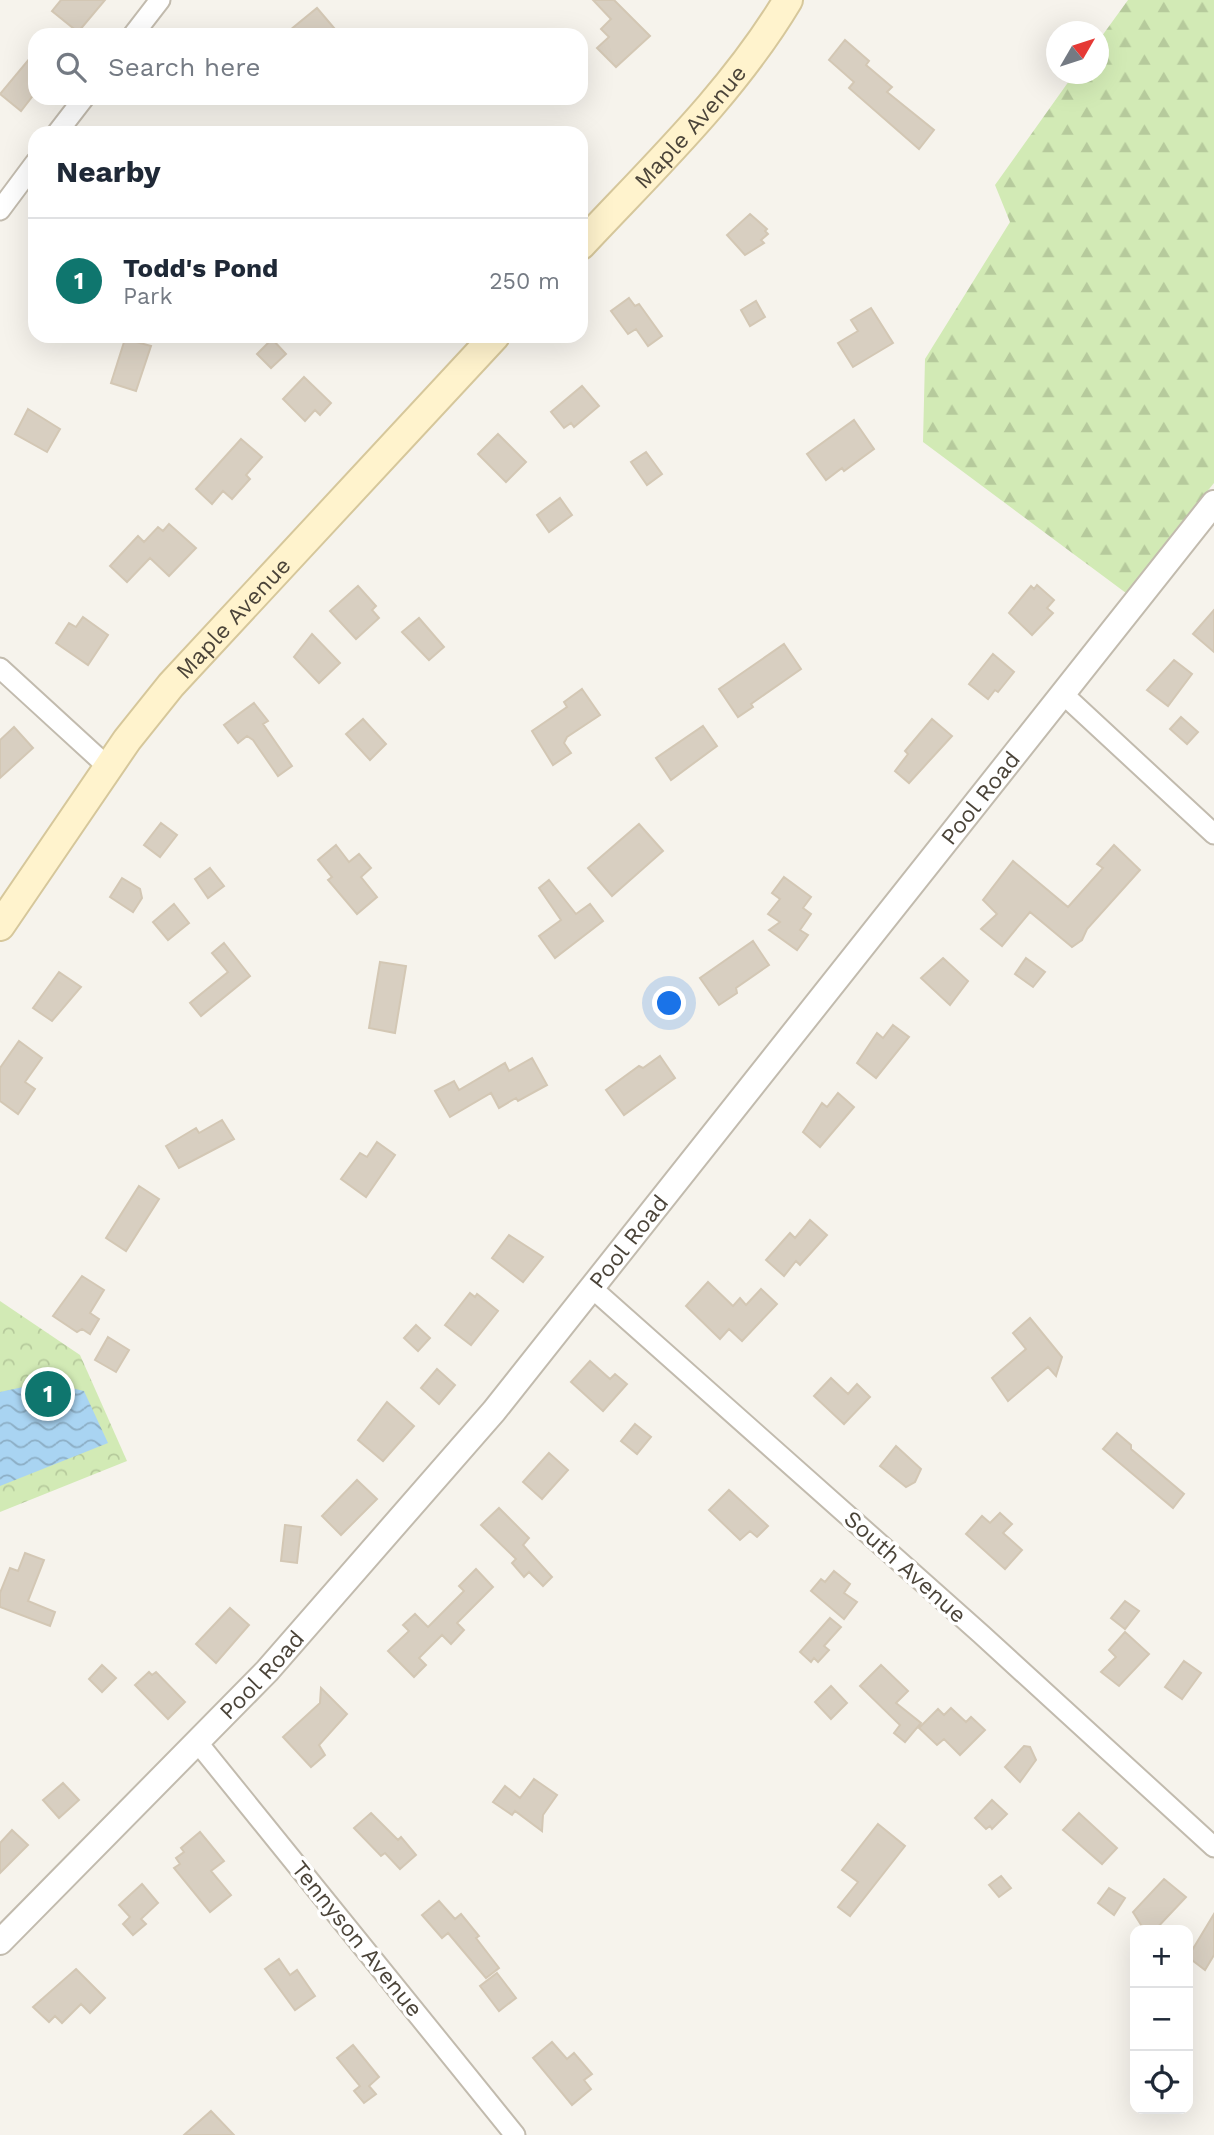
<!DOCTYPE html>
<meta charset="utf-8">
<style>
:root{--surface:#fff;--page:#f2f2f3;--text:#1f2937;--muted:#747a83;--line:#e0e1e3;--accent:#0f766e}
body{margin:0;font-family:"Work Sans",sans-serif;background:var(--page);color:var(--text)}
.controls{position:absolute;right:21px;bottom:21px;display:grid;overflow:hidden;border-radius:14px;box-shadow:0 7px 28px #0002}
.controls button{width:63px;height:63px;display:grid;place-items:center;padding:0;border:0;border-bottom:2px solid var(--line);background:var(--surface);color:var(--text);font:35px sans-serif}
.compass{position:absolute;left:1046px;top:21px;width:63px;height:63px;border-radius:50%;background:var(--surface);box-shadow:0 7px 28px #0002;rotate:51deg}
.you{position:absolute;left:670px;top:1004px;width:24px;height:24px;margin:-18px;border:5px solid #fff;border-radius:50%;background:#1a73e8;box-shadow:0 0 0 10px #1a73e833}
.badge{display:grid;place-items:center;width:46px;height:46px;border-radius:50%;background:var(--accent);color:#fff;font-size:23px;font-weight:700}
.pin{position:absolute;translate:-50% -50%;border:4px solid #fff;box-shadow:0 2px 7px #0006}
.list{margin:0;padding:0;list-style:none}
h2{display:flex;justify-content:space-between;align-items:center;height:91px;margin:0;padding:0 28px;font-size:30px}
h2 small{font-size:23px;font-weight:400;color:var(--muted)}
.list li{display:grid;grid-template-columns:46px 1fr auto;gap:21px;align-items:center;box-sizing:border-box;height:126px;padding:0 28px;border-top:2px solid var(--line)}
.list b{display:block;font-size:26px;white-space:nowrap}
.list p{margin:0;font-size:23px;white-space:nowrap;color:var(--muted)}
.list em{font-size:23px;font-style:normal;color:var(--muted)}
.icon{flex:none;width:38px;height:38px;fill:none;stroke:currentColor;stroke-width:2;stroke-linecap:round;stroke-linejoin:round}
.map{position:relative;flex:none;width:1214px;height:2135px;overflow:hidden}
.search{position:absolute;background:var(--surface);box-shadow:0 7px 28px #0002;left:28px;top:28px;width:560px;height:77px;display:flex;align-items:center;gap:18px;box-sizing:border-box;padding:0 24px;border-radius:21px;color:var(--muted);font-size:26px}
.panel{position:absolute;background:var(--surface);box-shadow:0 7px 28px #0002;left:28px;top:126px;width:560px;height:217px;border-radius:21px}
.map>svg:first-child{display:block}
.forest{fill:url(#forest-firs)}
.park{fill:url(#park-crowns)}
.water{fill:url(#water-waves)}
.building{fill:#d8cfc1;stroke:#d3c7b4;stroke-width:2}
.lines{fill:none;stroke-linecap:round;stroke-linejoin:round}
.minor-casing{stroke:#c2bbae;stroke-width:23}
.tertiary-casing{stroke:#c2bbae;stroke-width:28}
.secondary-casing{stroke:#d6c79b;stroke-width:32}
.minor{stroke:#fff;stroke-width:19}
.tertiary{stroke:#fff;stroke-width:24}
.secondary{stroke:#fff3cd;stroke-width:28}
.labels{text-anchor:middle;dominant-baseline:central;stroke-width:7;stroke-linejoin:round;paint-order:stroke}
.street-label{font-size:23px;fill:#4b4439;stroke:#fff}
</style>
<div class="map">
<svg width="1214" height="2135" viewBox="0 0 1214 2135">
<defs>
<pattern id="forest-firs" width="22" height="20" patternUnits="userSpaceOnUse" patternTransform="scale(1.75)"><rect width="22" height="20" fill="#d2eab5"/><path d="M5 1l3.5 6h-7zM16 11l3.5 6h-7z" fill="#b6ca9c"/></pattern>
<pattern id="park-crowns" width="20" height="18" patternUnits="userSpaceOnUse" patternTransform="scale(1.75)"><rect width="20" height="18" fill="#d2eab5"/><path d="M2 6a3 3 0 1 1 6 0M12 15a3 3 0 1 1 6 0" fill="none" stroke="#b6ca9c"/></pattern>
<pattern id="water-waves" width="16" height="10" patternUnits="userSpaceOnUse" patternTransform="scale(1.75)"><rect width="16" height="10" fill="#a9d4f2"/><path d="M0 5q4-4 8 0t8 0" fill="none" stroke="#8caec5"/></pattern>
</defs>
<rect width="100%" height="100%" fill="#f6f3ec"/>
<path class="forest" d="M1128,0H1214V483L1126,593L923,442L925,359L1010,222L995,185L1074,74H1098L1099,40Z"/>
<path class="park" d="M0,1301L80,1355L127,1461L0,1512Z"/>
<path class="water" d="M46,1382L84,1391L108,1443L0,1486V1392Z"/>
<path class="building" d="M61,0H105L78,32L52,11Z
M593,0H614L650,36L616,67L597,48L609,37L601,29L611,19Z
M317,8L340,35H284Z
M845,40L869,61L866,65L892,87L887,92L934,130L919,149L849,88L854,82L829,60Z
M35,52V93L21,111L0,94Z
M750,214L767,229L765,231L768,234L761,240L764,243L745,255L727,235Z
M629,298L635,306L639,304L662,336L648,346L636,329L628,334L611,311Z
M756,301L765,317L750,326L741,310Z
M871,308L893,343L853,367L838,343L858,331L851,320Z
M125,339L151,346L136,391L111,383Z
M272,339L286,354L271,368L257,354Z
M304,377L331,403L320,415L315,410L305,421L283,399Z
M582,386L599,406L574,427L571,423L564,428L551,412Z
M28,409L60,429L47,452L15,434Z
M854,420L874,449L844,471L842,468L826,480L807,454Z
M498,434L526,462L506,482L478,454Z
M241,439L262,457L246,475L250,479L232,499L223,491L212,504L196,489Z
M646,452L662,474L647,485L631,462Z
M560,498L572,515L549,532L537,515Z
M169,524L196,548L169,576L150,558L127,582L110,566L138,536L144,542L158,527L163,531Z
M1037,585L1054,600L1047,608L1053,613L1032,635L1009,613L1031,586L1034,589Z
M358,586L376,606L372,610L379,618L356,639L330,611Z
M1214,610V652L1193,634Z
M83,617L108,635L88,665L56,643L69,623L76,627Z
M419,618L444,647L429,660L402,632Z
M312,634L340,663L319,683L294,657Z
M784,644L801,669L751,704L753,707L738,717L719,689Z
M993,654L1014,672L998,692L995,690L988,699L969,684Z
M1174,660L1192,674L1168,706L1147,690Z
M582,689L600,715L567,737L564,743L571,753L553,765L532,731L567,707L564,702Z
M254,703L268,721L263,724L292,766L278,776L253,740L247,736L238,743L224,725Z
M1181,717L1198,732L1187,744L1170,729Z
M363,719L386,744L370,760L346,734Z
M932,719L952,736L909,783L895,771L908,754L905,751Z
M703,726L717,746L671,780L656,758Z
M14,727L33,748L0,778V740Z
M161,823L177,835L160,857L144,845Z
M639,824L663,851L612,896L588,868Z
M336,845L349,862L359,854L371,868L361,877L377,897L357,914L328,880L332,877L318,860Z
M1114,845L1140,870L1087,929L1082,940L1072,947L1030,912L1002,946L981,929L997,914L983,900L1013,861L1068,907L1103,868L1097,864Z
M210,868L224,886L208,898L195,879Z
M784,877L811,897L803,908L811,914L800,930L808,935L797,950L769,930L780,922L768,914L780,899L772,893Z
M122,878L140,889L142,898L133,912L110,897Z
M549,880L576,914L590,904L603,921L555,958L539,936L561,920L539,888Z
M174,904L189,923L168,940L153,922Z
M753,941L769,965L736,988L737,993L719,1005L700,978Z
M224,943L250,976L201,1016L190,1003L228,972L212,953Z
M943,958L968,981L950,1005L921,978Z
M1026,958L1045,972L1033,987L1015,974Z
M380,962L406,966L395,1033L369,1028Z
M59,972L81,987L52,1021L33,1008Z
M893,1025L909,1037L876,1078L857,1063L877,1033L883,1038Z
M19,1041L42,1058L25,1082L35,1089L18,1114L0,1101V1068Z
M660,1056L675,1078L624,1115L606,1090L639,1066L643,1068Z
M532,1058L547,1085L518,1101L516,1098L499,1108L491,1093L450,1117L435,1091L454,1081L459,1090L505,1063L509,1071Z
M838,1093L854,1107L820,1147L803,1132L822,1103L827,1107Z
M222,1120L234,1139L179,1168L166,1146L196,1128L199,1133Z
M377,1142L395,1155L366,1197L341,1179L360,1153L367,1157Z
M139,1186L159,1199L126,1251L106,1238Z
M810,1220L827,1235L800,1265L796,1261L784,1276L766,1260L790,1233L795,1238Z
M509,1235L543,1257L523,1282L492,1258Z
M82,1276L104,1290L90,1313L99,1319L90,1334L82,1329L77,1332L53,1316Z
M708,1282L733,1306L740,1298L746,1305L761,1289L777,1304L742,1341L729,1329L720,1339L686,1306Z
M470,1293L475,1297L477,1294L498,1311L471,1345L445,1325Z
M1030,1318L1062,1357L1056,1376L1048,1367L1008,1401L992,1378L1026,1349L1013,1333Z
M416,1325L430,1338L418,1351L404,1338Z
M108,1337L129,1350L116,1372L95,1360Z
M590,1361L610,1379L615,1374L627,1384L603,1411L571,1382Z
M437,1369L455,1385L439,1404L421,1388Z
M831,1378L848,1394L857,1384L870,1397L844,1424L814,1396Z
M387,1402L414,1426L383,1461L358,1440Z
M635,1424L651,1437L637,1454L621,1441Z
M1117,1433L1131,1445V1449L1184,1494L1173,1508L1103,1449Z
M896,1446L921,1469L915,1482L906,1487L880,1466Z
M549,1453L568,1470L542,1499L523,1482Z
M357,1480L377,1499L341,1535L322,1516Z
M729,1490L768,1526L757,1537L750,1531L740,1540L709,1510Z
M499,1508L529,1538L523,1545L552,1577L543,1586L529,1572L524,1577L512,1563L516,1559L481,1525Z
M1000,1513L1012,1524L1003,1533L1022,1550L1005,1569L966,1534L982,1516L990,1523Z
M285,1525L301,1527L297,1563L281,1561Z
M25,1553L44,1560L28,1601L55,1612L50,1626L0,1607V1593L10,1568L18,1571Z
M476,1569L493,1587L457,1623L464,1630L451,1644L442,1635L419,1658L426,1665L414,1677L388,1651L409,1631L403,1625L415,1614L428,1627L464,1591L459,1586Z
M834,1571L850,1584L844,1593L857,1602L844,1619L811,1591L821,1579L825,1582Z
M1125,1601L1139,1611L1125,1629L1111,1618Z
M230,1608L249,1625L216,1663L196,1644Z
M830,1618L841,1627L824,1646L829,1650L818,1662L814,1658L811,1662L800,1652Z
M1125,1632L1149,1654L1119,1686L1101,1672L1116,1657L1109,1650Z
M1184,1661L1201,1673L1182,1699L1165,1687Z
M102,1665L116,1678L102,1692L89,1679Z
M881,1665L908,1691L896,1703L921,1723L905,1742L894,1733L900,1725L860,1686Z
M149,1672L152,1675L156,1672L185,1702L168,1719L135,1685Z
M831,1686L847,1703L831,1719L815,1702Z
M321,1688L347,1714L319,1745L325,1755L311,1767L283,1737L320,1703Z
M951,1708L966,1722L971,1717L985,1730L960,1755L944,1739L937,1745L919,1728L938,1709L944,1715Z
M1024,1746L1030,1747L1036,1760L1020,1782L1005,1767Z
M534,1779L557,1795L543,1815L542,1831L515,1811L512,1815L493,1802L505,1786L520,1798Z
M63,1783L79,1800L59,1818L43,1800Z
M992,1800L1007,1814L992,1829L990,1826L986,1829L975,1818Z
M371,1813L398,1840L401,1837L416,1855L400,1869L385,1853L381,1856L354,1828Z
M1079,1813L1117,1848L1102,1864L1063,1830Z
M878,1824L905,1846L850,1916L838,1907L858,1882L842,1870Z
M12,1830L28,1845L0,1873V1843Z
M200,1832L224,1861L211,1871L231,1895L210,1912L174,1868L180,1864L176,1858L184,1852L181,1848Z
M1001,1876L1011,1888L999,1897L989,1885Z
M1164,1879L1186,1897L1155,1930H1148L1143,1928L1133,1912Z
M142,1884L158,1903L141,1919L146,1924L133,1935L123,1924L130,1917L119,1905Z
M1109,1888L1125,1898L1114,1915L1098,1903Z
M439,1901L455,1919L461,1914L479,1936L476,1938L499,1968L486,1978L448,1933L442,1938L422,1915Z
M1214,1914V1955L1205,1970L1188,1957Z
M279,1959L290,1975L297,1970L315,1996L295,2010L265,1969Z
M76,1969L105,1998L90,2013L81,2004L62,2023L55,2016L49,2022L33,2007Z
M497,1973L516,1998L499,2011L480,1986Z
M552,2042L567,2059L574,2053L592,2074L584,2080L591,2089L572,2105L533,2058Z
M353,2045L379,2077L369,2086L376,2094L364,2103L354,2091L360,2086L337,2058Z
M211,2111L234,2135H184Z"/>
<g class="lines">
<defs>
<path id="minor" d="M133,35L160,0
M57,133L84,98
M0,210L35,163
M0,668L108,767
M1063,694L1214,834
M593,1289L981,1634L1214,1847
M198,1743L515,2135"/>
<g id="tertiary">
<path id="s1" d="M0,1942L267,1671L494,1411L1214,503"/>
</g>
<g id="secondary">
<path id="s2" d="M581,245C654,167 733,92 788,0"/>
<path id="s3" d="M0,926L127,740L171,685L495,336"/>
</g>
</defs>
<use href="#minor" class="minor-casing"/>
<use href="#tertiary" class="tertiary-casing"/>
<use href="#secondary" class="secondary-casing"/>
<use href="#minor" class="minor"/>
<use href="#tertiary" class="tertiary"/>
<use href="#secondary" class="secondary"/>
</g>
<g class="labels">
<g class="street-label">
<text stroke="none"><textPath href="#s2" startOffset="161">Maple Avenue</textPath></text>
<text stroke="none"><textPath href="#s3" startOffset="387">Maple Avenue</textPath></text>
<text stroke="none"><textPath href="#s1" startOffset="1508">Pool Road</textPath></text>
<text stroke="none"><textPath href="#s1" startOffset="942">Pool Road</textPath></text>
<text transform="translate(905 1567) rotate(42)">South Avenue</text>
<text stroke="none"><textPath href="#s1" startOffset="374">Pool Road</textPath></text>
<text transform="translate(357 1939) rotate(51)">Tennyson Avenue</text>
</g>
</g>
</svg>
<div class="controls">
<button>+</button>
<button>−</button>
<button><svg class="icon" aria-label="locate" viewBox="0 0 24 24"><circle cx="12" cy="12" r="6"/><path d="M12 2v4M12 18v4M2 12h4M18 12h4"/></svg></button>
</div>
<svg class="compass" viewBox="-18 -18 36 36"><path d="M0-13l5 13h-10z" fill="#e53935"/><path d="M0 13l5-13h-10z" fill="#747a83"/></svg>
<div class="you"></div>
<div class="pin badge" style="left:48px;top:1394px">1</div>
<div class="search"><svg class="icon" aria-label="search" viewBox="0 0 24 24"><circle cx="10" cy="10" r="6"/><path d="M15 15l6 6"/></svg>Search here</div>
<section class="panel">
<h2>Nearby<small></small></h2>
<ul class="list">
<li><span class="badge">1</span><div><b>Todd's Pond</b><p>Park</p></div><em>250 m</em></li>
</ul>
</section>
</div>
